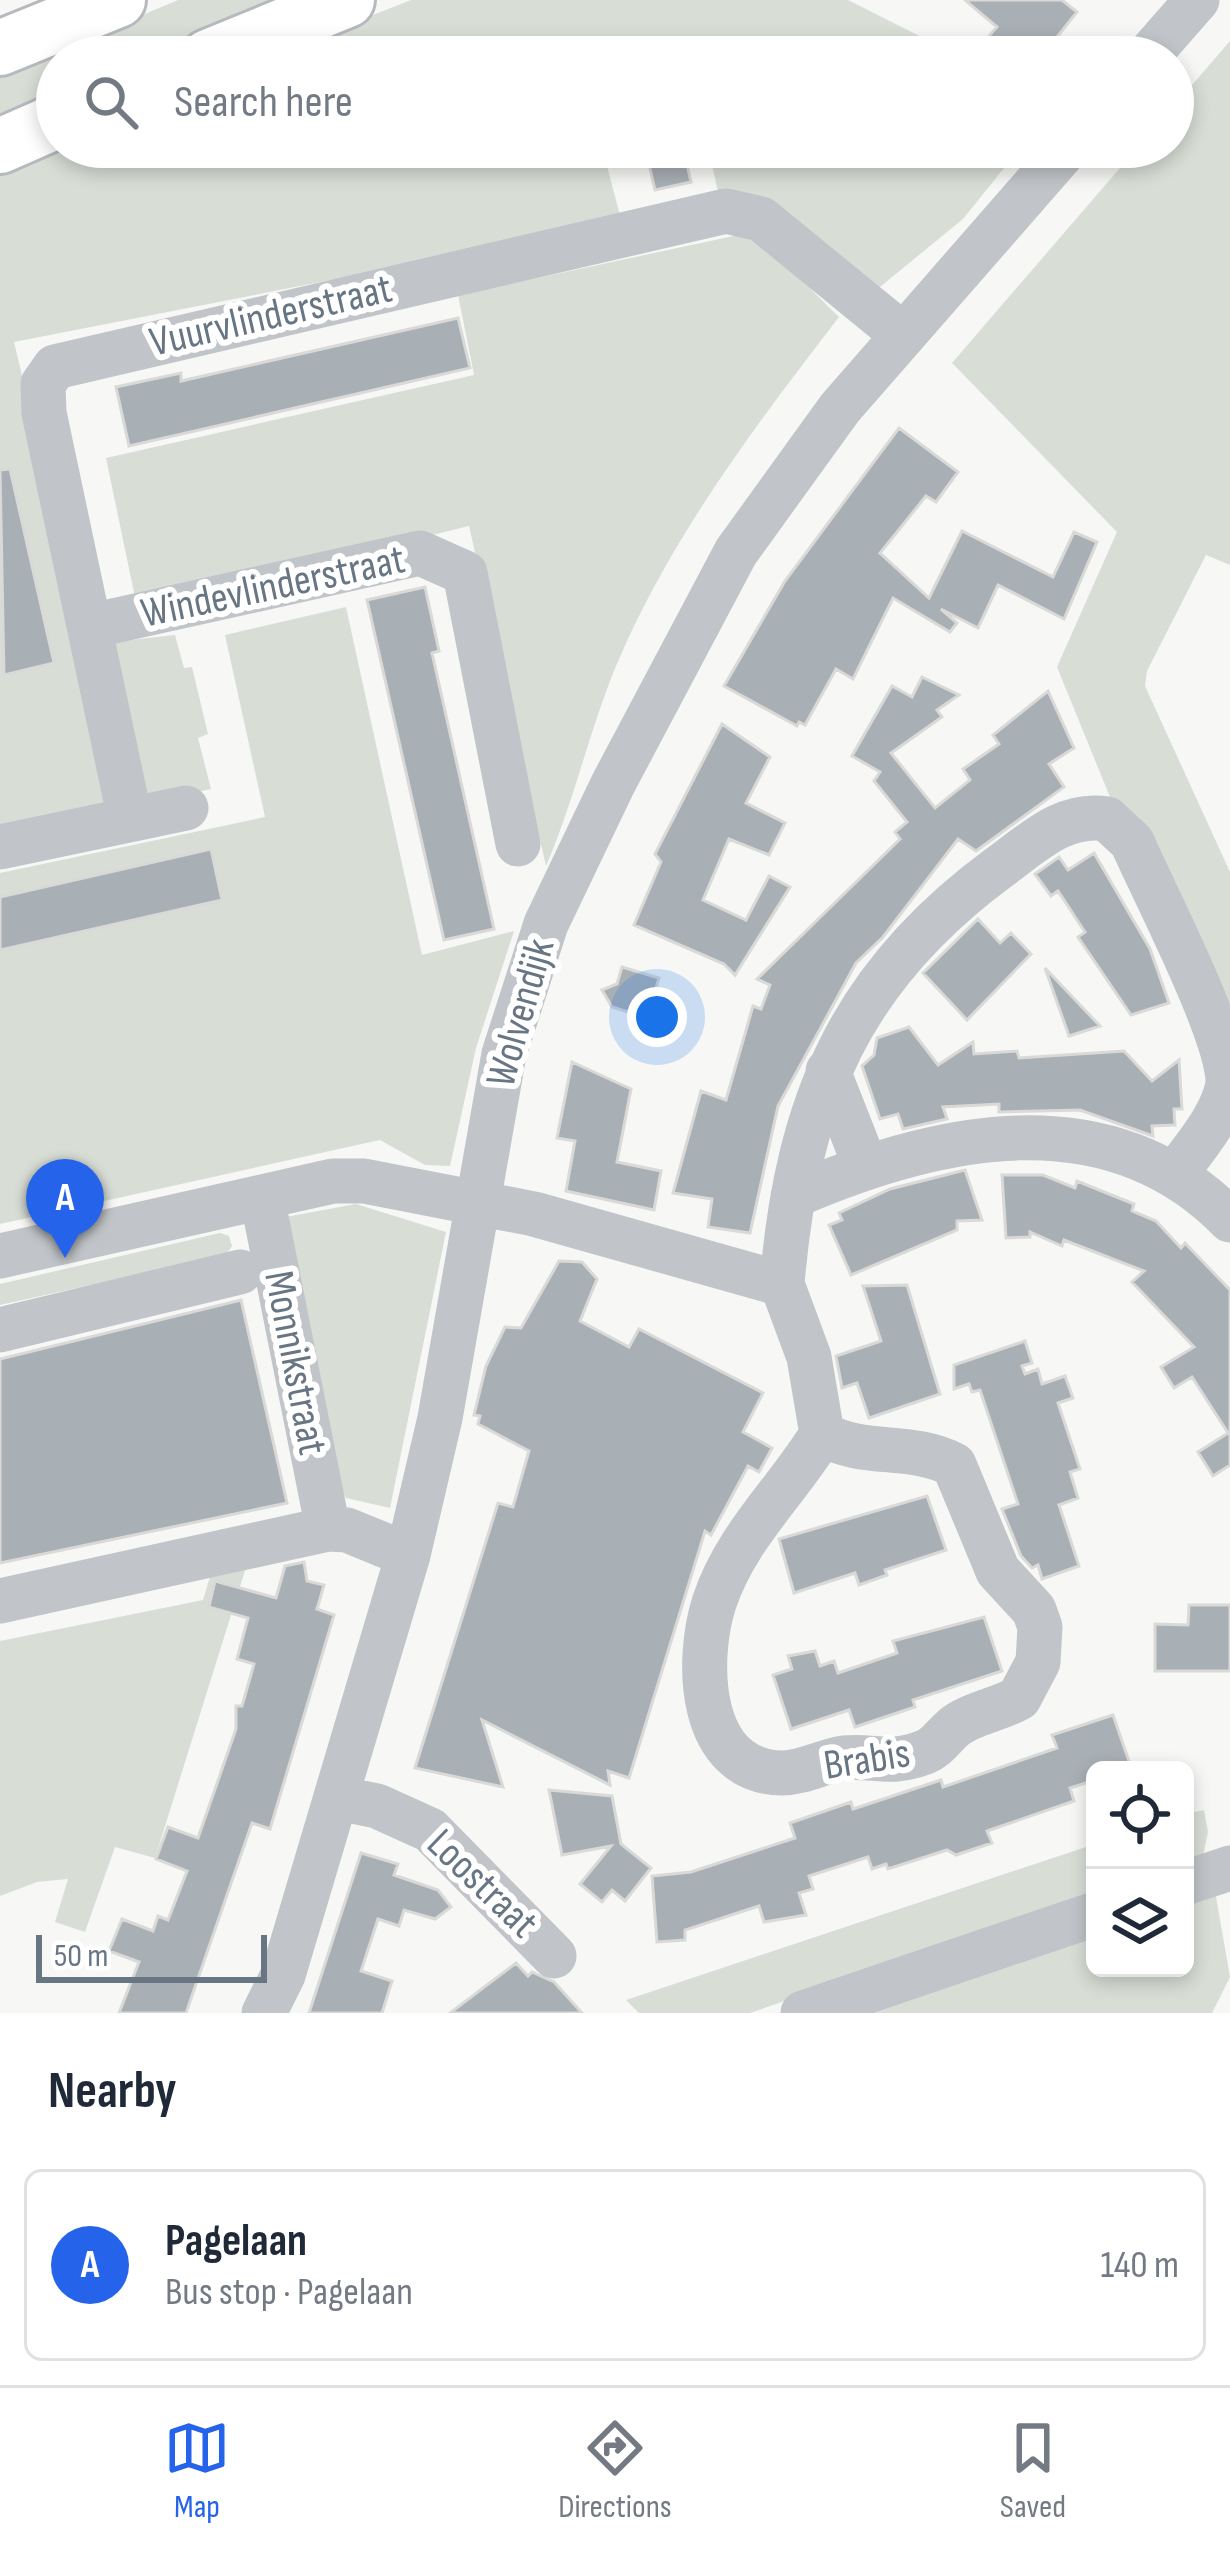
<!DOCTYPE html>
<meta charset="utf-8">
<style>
:root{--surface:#fff;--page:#f2f2f3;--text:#1f2937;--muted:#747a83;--line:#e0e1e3;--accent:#2563eb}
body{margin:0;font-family:"Sofia Sans Condensed",sans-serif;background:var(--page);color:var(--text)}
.controls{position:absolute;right:36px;bottom:36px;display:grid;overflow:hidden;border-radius:18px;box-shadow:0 6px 18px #0003}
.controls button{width:108px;height:108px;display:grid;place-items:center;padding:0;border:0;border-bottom:3px solid var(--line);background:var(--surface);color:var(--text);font:60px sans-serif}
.scale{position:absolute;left:36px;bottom:30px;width:231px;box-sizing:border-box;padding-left:12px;border:6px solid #687684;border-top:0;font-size:33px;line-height:42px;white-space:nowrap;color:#687684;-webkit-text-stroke:9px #fff;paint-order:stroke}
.you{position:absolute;left:657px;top:1017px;width:42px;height:42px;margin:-30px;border:9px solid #fff;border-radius:50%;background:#1a73e8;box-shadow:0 0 0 18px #1a73e833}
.badge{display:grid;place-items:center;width:78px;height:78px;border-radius:50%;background:var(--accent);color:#fff;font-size:39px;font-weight:700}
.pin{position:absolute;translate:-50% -99px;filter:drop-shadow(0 3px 6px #0008)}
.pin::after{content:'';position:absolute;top:63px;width:42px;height:36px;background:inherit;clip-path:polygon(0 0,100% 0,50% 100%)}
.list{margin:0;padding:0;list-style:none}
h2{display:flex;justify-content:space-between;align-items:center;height:156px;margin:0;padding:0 48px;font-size:51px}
h2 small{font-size:39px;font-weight:400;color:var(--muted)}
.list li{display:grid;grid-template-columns:78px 1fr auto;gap:36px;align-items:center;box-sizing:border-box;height:192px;margin:0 24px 24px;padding:0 24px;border:3px solid var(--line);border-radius:18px}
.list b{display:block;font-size:45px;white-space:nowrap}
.list p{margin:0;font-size:39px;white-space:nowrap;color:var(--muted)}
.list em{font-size:39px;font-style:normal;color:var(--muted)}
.icon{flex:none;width:66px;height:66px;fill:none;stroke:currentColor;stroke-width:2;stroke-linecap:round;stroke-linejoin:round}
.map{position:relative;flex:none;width:1230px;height:2013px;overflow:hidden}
.search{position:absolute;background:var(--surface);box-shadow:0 6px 18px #0003;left:36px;right:36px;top:36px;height:132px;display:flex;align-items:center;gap:30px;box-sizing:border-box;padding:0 42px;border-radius:66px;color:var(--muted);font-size:45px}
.sheet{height:372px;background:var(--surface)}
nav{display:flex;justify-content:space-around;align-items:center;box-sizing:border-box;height:168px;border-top:3px solid var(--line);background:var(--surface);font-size:33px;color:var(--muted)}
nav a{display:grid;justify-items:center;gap:6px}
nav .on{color:var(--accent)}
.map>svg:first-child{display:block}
.green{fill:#d8ded6}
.building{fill:#a8afb5;stroke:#d9d9d7;stroke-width:3}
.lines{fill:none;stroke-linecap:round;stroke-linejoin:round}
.major-casing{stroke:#b6babe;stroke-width:60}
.minor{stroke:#c1c4c8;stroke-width:45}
.major{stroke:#fff;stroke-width:54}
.labels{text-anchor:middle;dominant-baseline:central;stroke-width:12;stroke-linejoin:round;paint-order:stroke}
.street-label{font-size:42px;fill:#687684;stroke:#fff}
</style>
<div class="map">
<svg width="1230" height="2013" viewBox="0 0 1230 2013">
<rect width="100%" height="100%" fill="#f7f7f5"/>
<path class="green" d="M178,0H280L141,57H57V94L0,118V75Z
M411,0H848L961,57H267Z
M1230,41V565L1206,555L1147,671L1145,686L1230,872V1025L1132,816L1110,797L1057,667L1117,532L952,363L1138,147H1173V107Z
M62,147H602L622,223L14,342L87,645L175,635L184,668L192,667L208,734L198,738L211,789L0,833V174Z
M708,147H1021L963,219L875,291L720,201Z
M738,235L760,239L839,317C755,426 670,538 616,666C589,732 574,801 546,866L469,526L137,607L106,458L474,375L458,295Z
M346,607L422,955L514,931L476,1048L450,1166L425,1165L380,1140L0,1224V873L265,817L225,635Z
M356,1204L446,1232L390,1508L346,1498L340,1490L280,1218Z
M220,1233L229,1236L232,1246L226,1255L0,1305V1284Z
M252,1548L155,1858L115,1847L85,1932L55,1922L68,1879L37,1882L0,1896V1641L203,1600L216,1556Z
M1204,1810L1208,1832L1203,1856L1185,1863V1814Z
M1095,1844V1894L750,2013H639L626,2000Z
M1215,1891L1230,1977L1212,2013H851L1095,1930V1968H1185V1901Z"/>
<path class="building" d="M965,0H1062L1077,12L1041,57H1015L989,36L997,27Z
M645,147H683L691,182L655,190Z
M458,318L470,368L129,446L116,387L181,373V381Z
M899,428L958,472L936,502L926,496L880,553L929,598L962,531L1053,577L1074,532L1097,542L1064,619L998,585L978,628L941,609L957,623L950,632L893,598L853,679L836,669L805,725L799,722L797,726L724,686L785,581Z
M10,469L54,663L4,675L0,470Z
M425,587L439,651L432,653L494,929L444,940L367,600Z
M922,677L959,695L937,710L942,717L891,753L935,808L970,780L963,769L999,744L993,735L1048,691L1074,748L1049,764L1064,787L976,851L958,839L883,937L856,963L778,1106L750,1233L708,1227L712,1199L673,1193L701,1091L726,1100L753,1006L761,1009L770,985L757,979L900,839L895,832L907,822L874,781L880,772L852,756L892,686L912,697Z
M722,724L770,757L746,803L785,823L769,855L729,839L703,900L746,920L769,876L790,887L735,975L724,964L634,925L661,862L655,854Z
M211,849L222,900L0,950V897Z
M1094,853L1150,949L1169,1003L1131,1015L1078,937L1085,932L1058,891L1051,896L1035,874L1059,857L1068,870Z
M978,919L1000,943L1011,933L1031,954L967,1020L923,973Z
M622,967L659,978L647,1018L612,1007L602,990L617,984Z
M1045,968L1100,1026L1069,1036Z
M909,1027L938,1065L973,1042L974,1054L1017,1051L1019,1058L1124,1051L1152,1081L1179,1060L1182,1109H1174L1175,1125L1152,1126L1153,1136L1080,1110L999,1112V1104L943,1107L947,1119L903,1129L898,1114L880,1119L862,1066L874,1055L877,1038Z
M572,1062L631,1089L617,1162L661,1171L654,1210L566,1191L575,1141L557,1138Z
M965,1170L982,1220L957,1221V1230L851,1275L829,1225L842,1220L839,1213L890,1189Z
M1002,1175H1043L1075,1188L1077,1181L1134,1204L1132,1211L1156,1221L1181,1248L1185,1243L1230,1290V1465L1213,1476L1198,1452L1228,1433L1192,1377L1174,1388L1161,1367L1194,1347L1132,1282L1144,1271L1064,1240L1062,1246L1030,1232V1237L1006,1238Z
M559,1261L582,1262L597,1279L580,1321L629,1347L639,1329L763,1393L743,1432L772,1448L759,1472L748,1466L711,1535L705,1531L629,1778L608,1771L610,1785L482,1720L503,1787L415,1768L498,1503L513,1507L529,1451L478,1424L480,1416L474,1415L486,1366L505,1327L521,1328Z
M907,1285L940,1394L869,1418L857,1383L842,1388L836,1356L881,1341L863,1286Z
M241,1300L287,1503L0,1563V1359Z
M1025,1341L1032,1363L1022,1366L1025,1374L1038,1369L1042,1384L1065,1376L1073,1398L1058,1403L1080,1469L1070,1472L1078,1498L1059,1505L1079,1566L1042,1579L1038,1565L1032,1568L1021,1556L1002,1509L1018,1504L980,1390L972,1392L969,1384L954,1389V1365Z
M927,1496L946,1550L885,1570L887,1575L859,1585L855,1573L794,1593L779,1539Z
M304,1562L307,1581L324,1585L317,1609L334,1615L270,1829L252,1823L186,2013H119L139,1962L109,1951L116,1934L122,1919L153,1931L158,1916L168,1920L187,1871L156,1859L168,1827L198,1838L236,1729V1706H242L254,1664L237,1659L248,1618L209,1607L215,1581L276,1598L285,1566Z
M1189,1605H1230V1671H1155V1624L1188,1625Z
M984,1617L1002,1671L913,1700L915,1707L855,1727L849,1710L791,1729L773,1675L792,1669L788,1656L815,1651L820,1666L834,1661L838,1673L897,1653L893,1641Z
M1113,1715L1132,1770H1095V1780L1070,1788L1074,1801L987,1831L992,1843L956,1855L947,1850L888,1869L886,1864L872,1869L868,1857L809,1876L813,1889L799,1893L806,1915L764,1922L759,1906L685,1930V1940L657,1942L652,1876L691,1872L795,1838L790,1823L851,1802L853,1809L941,1780L943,1787L1057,1748L1052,1735Z
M549,1790L612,1796L621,1844L651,1868L625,1901L612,1890L602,1902L580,1884L611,1846L562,1855Z
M361,1853L398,1864L394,1875L438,1890L451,1907L435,1919L404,1910L399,1926L378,1919L361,1971L392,1981L382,2013H309Z
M516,1963L528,1976L532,1972L554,1982L582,2013H450Z"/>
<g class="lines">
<defs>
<path id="major" d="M0,48L118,0
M208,57L347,0
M0,146L57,121"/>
</defs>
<use href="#major" class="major-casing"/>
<path class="minor" d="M1147,57L1197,0
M91,626L420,553L465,573L518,844
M130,819L44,413L43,384L55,367L726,211L761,219L903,335
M0,847L186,808
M828,1071L865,1165
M793,1196C936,1134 1108,1095 1230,1220
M262,1197L328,1529
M0,1256L333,1181H364L534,1214L782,1284L809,1357L822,1434C786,1493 736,1536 714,1603C696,1660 697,1772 782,1773C804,1773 823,1761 844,1758C875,1755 890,1766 925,1752C940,1746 946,1731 960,1723C978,1712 1000,1709 1019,1698L1038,1662L1040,1627L1034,1610L998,1571L954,1465C910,1442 866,1458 822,1434
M782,1284C797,1102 850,976 1001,866C1034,842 1064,812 1107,819L1132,842C1154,893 1230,1037 1228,1085C1221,1118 1195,1147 1176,1173
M0,1330L240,1272
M0,1601L328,1529L347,1530L408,1555
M338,1798L377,1806L430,1830L554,1956
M1185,1883L1230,1868
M264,2013L283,1975L408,1555L440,1418L504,1054L546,924L613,784L736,552L840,408L1068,147
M803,2013L1095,1914"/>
<use href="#major" class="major"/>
</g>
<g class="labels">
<g class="street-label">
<text transform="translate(271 316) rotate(-13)">Vuurvlinderstraat</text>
<text transform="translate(273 587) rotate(-12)">Windevlinderstraat</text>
<text transform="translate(521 1013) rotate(-74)">Wolvendijk</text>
<text transform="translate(295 1363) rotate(79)">Monnikstraat</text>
<text transform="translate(867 1760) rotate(-9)">Brabis</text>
<text transform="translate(482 1884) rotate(44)">Loostraat</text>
</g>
</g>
</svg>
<div class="controls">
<button><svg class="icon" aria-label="locate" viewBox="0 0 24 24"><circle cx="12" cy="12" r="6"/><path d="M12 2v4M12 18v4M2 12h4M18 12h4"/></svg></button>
<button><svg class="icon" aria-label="layers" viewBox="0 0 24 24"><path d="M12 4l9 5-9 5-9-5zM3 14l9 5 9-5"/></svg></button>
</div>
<div class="scale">50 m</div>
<div class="you"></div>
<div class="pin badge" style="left:65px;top:1258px">A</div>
<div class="search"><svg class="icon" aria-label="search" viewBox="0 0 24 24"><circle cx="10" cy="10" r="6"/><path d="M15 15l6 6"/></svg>Search here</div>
</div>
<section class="sheet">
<h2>Nearby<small></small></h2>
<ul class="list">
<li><span class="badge">A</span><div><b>Pagelaan</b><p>Bus stop · Pagelaan</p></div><em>140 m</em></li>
</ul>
</section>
<nav>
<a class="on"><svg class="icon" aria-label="map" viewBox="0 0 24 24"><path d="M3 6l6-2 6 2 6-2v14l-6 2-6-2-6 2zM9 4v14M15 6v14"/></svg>Map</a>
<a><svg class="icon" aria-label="directions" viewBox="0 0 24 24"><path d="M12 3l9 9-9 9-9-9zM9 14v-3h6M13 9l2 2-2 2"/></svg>Directions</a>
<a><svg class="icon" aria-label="saved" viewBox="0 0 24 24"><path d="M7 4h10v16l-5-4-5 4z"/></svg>Saved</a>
</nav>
